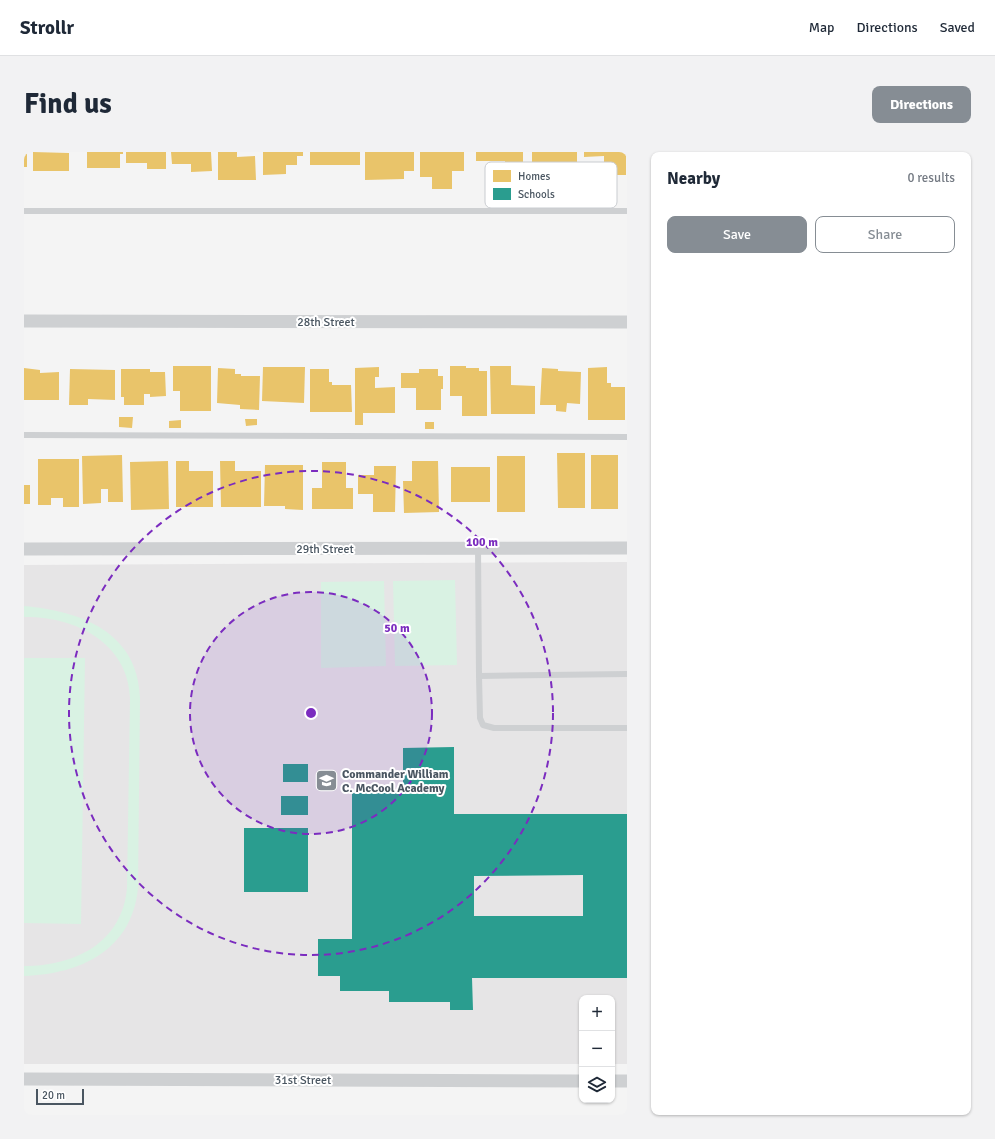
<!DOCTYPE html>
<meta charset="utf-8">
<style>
:root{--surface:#fff;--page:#f2f2f3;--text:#1f2937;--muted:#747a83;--line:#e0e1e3;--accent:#868d94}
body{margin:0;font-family:Signika,sans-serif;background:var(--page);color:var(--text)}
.controls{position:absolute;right:12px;bottom:12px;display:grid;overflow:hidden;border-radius:8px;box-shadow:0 1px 3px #0004}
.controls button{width:36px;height:36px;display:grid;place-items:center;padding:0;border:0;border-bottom:1px solid var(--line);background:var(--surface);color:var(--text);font:20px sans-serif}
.scale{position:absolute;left:12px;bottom:10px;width:48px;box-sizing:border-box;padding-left:4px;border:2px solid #4a5661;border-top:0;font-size:11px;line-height:14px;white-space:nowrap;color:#4a5661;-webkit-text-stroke:3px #fff;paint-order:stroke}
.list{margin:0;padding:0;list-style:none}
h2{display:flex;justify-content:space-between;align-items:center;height:52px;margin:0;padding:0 16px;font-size:17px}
h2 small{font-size:13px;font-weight:400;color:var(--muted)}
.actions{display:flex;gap:8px;padding:12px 16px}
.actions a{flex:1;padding:9px 0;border:1px solid var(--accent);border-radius:8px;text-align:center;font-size:14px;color:var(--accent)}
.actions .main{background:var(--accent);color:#fff}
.icon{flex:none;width:22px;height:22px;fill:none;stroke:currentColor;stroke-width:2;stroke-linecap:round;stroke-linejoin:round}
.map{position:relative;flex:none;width:603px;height:963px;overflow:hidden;border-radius:8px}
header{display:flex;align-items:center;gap:24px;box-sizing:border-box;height:56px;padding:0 20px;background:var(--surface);border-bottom:1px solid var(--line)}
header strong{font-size:19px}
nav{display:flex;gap:22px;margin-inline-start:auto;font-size:14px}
.intro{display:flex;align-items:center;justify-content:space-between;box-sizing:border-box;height:96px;padding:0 24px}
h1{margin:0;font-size:28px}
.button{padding:10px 18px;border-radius:8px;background:var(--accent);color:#fff;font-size:14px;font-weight:700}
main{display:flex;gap:24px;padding:0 24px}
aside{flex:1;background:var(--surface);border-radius:8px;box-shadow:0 1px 3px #0004}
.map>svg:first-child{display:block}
.education{fill:#e6e5e6}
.green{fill:#d9f2e3}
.homes{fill:#e9c46a}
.schools{fill:#2a9d8f;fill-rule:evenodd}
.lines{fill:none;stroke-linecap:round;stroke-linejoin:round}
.lane{stroke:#ced0d2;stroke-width:6}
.street{stroke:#ced0d2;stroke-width:13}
.ring{fill:none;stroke:#7b2cbf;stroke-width:2;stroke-dasharray:7 5}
.labels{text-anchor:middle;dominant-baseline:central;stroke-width:4;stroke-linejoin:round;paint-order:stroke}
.street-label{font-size:12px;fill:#4a5661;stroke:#fff}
.poi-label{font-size:12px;font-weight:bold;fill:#4a5661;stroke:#fff;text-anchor:start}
.key{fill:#fff;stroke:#c9ccd0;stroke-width:1}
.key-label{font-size:11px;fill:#4a5661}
.centre{fill:#7b2cbf;stroke:#fff;stroke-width:2}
.ring-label{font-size:12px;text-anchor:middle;font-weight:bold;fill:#7b2cbf;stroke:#fff;stroke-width:4;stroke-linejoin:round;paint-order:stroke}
</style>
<header>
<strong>Strollr</strong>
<nav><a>Map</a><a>Directions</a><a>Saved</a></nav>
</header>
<div class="intro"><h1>Find us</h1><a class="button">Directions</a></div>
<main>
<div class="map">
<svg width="603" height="963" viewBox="0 0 603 963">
<rect width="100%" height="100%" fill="#f4f4f4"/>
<path class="education" d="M603,410V912H588V846H558V912H0V413Z"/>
<path class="green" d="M431,428L433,513L371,514L369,429Z
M360,429L362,514L297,516V430Z
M0,454C57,459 114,480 116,546L114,736C108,798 57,822 0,824V814C51,814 98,791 103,736L106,546C104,490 50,464 0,465Z
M0,506H61L57,772L0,771Z"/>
<path class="homes" d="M0,0H3V15H0Z
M9,0L45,1V19H9Z
M63,0H99V2H96V16H63Z
M102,0H142V17H123V11H102Z
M147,0H187L188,19L167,20V12H148Z
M194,0H213V5L231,4L232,28H194Z
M239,0H279V4H273V13H262V22L239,23Z
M286,0H336V13H286Z
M341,0H390V19H380V27L341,28Z
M396,0H440V19H428V37H408V25H396Z
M452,0H499V20H481V9H452Z
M508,0H553V20H508Z
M560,0H602V23H580V4L560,5Z
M149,214H187V259H156V239H149Z
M426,214H442V216H455V219H463V264H438V244H426Z
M466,214H487V233L511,234V262H467Z
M239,215H281L280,251L238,249Z
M355,215V225H351V236L371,235V261H339V273H331V216Z
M583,215V231H587V235H601V268H564V216Z
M0,216L16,218V221L35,220V248H0Z
M194,216L211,217V222H217V224H236L235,258L216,257V253L193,251Z
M518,216L534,217V219L557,220L556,252L543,251L542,260L532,259V253H516Z
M46,217L91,218V248L64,247V253H45Z
M97,217H126V220H141L142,244L126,245V242H120V253H100V245H97Z
M286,217H305V230H308V233H327L328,260H286Z
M395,217H414V224H419V237H417V258H392V236H377V221H395Z
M95,265H109L108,276L95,275Z
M221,267H233V273L222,274Z
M157,268V276H145V269Z
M401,270H410V277H401Z
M533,301H561V356H534Z
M98,303L99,350H84V337H77V351L59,352L58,304Z
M567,303H594V357H567Z
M473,304H501V360H473Z
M14,307H55V355H39V346H27V353H14Z
M144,309L145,357L107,358L106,310Z
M152,309H165V319H189V355H152Z
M196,309H211V319H237V355H197Z
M388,309H414L415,360L380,361L379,329H388Z
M298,310H322V336H329V357H288V336H298Z
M241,313H279V358L261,357V354H240Z
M350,314H372L371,360H349V342H334V323H350Z
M427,315H466V350H427Z
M0,333H6V352H0Z"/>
<path class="schools" d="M430,595V662H603V826H448L449,858H426V850H365V839H316V824H294V787H328V641H379V596ZM559,723V764H450V724Z
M259,612H284V630H259Z
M257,644H284V663H257Z
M220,676H284V740H220Z"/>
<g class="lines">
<path class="lane" d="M0,59H603
M0,283L603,285
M454,396L455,524L603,522
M455,524L456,566L459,573L470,576H603"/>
<path class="street" d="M0,169L603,170
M0,397L603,396
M0,927L558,929
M588,929H603"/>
</g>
<circle cx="287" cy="561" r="121" fill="#7b2cbf" fill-opacity=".12"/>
<g class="ring">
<circle cx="287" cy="561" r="121"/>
<circle cx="287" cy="561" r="242"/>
</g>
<defs>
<symbol id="school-square" viewBox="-11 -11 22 22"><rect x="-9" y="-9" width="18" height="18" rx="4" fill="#868d94" stroke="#fff"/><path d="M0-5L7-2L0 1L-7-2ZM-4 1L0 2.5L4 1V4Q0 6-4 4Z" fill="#fff"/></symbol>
</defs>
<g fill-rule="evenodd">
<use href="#school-square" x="290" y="616" width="25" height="25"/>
</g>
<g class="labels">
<g class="street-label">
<text x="302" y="170">28th Street</text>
<text x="301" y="397">29th Street</text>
<text x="279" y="928">31st Street</text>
</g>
<g class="poi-label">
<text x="318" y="622">Commander William<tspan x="318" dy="14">C. McCool Academy</tspan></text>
</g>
</g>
<rect x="461" y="10" width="132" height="46" rx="6" class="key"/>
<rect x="469" y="18" width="18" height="12" fill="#e9c46a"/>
<rect x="469" y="36" width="18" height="12" fill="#2a9d8f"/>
<g class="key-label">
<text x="494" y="28">Homes</text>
<text x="494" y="46">Schools</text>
</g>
<circle cx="287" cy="561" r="6" class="centre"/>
<g class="ring-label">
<text x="458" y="394">100 m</text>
<text x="373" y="480">50 m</text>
</g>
</svg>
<div class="controls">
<button>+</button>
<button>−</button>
<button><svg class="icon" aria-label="layers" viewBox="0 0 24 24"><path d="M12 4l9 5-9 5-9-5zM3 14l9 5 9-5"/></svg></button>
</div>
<div class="scale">20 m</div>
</div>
<aside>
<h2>Nearby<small>0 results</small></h2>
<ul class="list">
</ul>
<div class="actions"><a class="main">Save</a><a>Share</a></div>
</aside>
</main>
